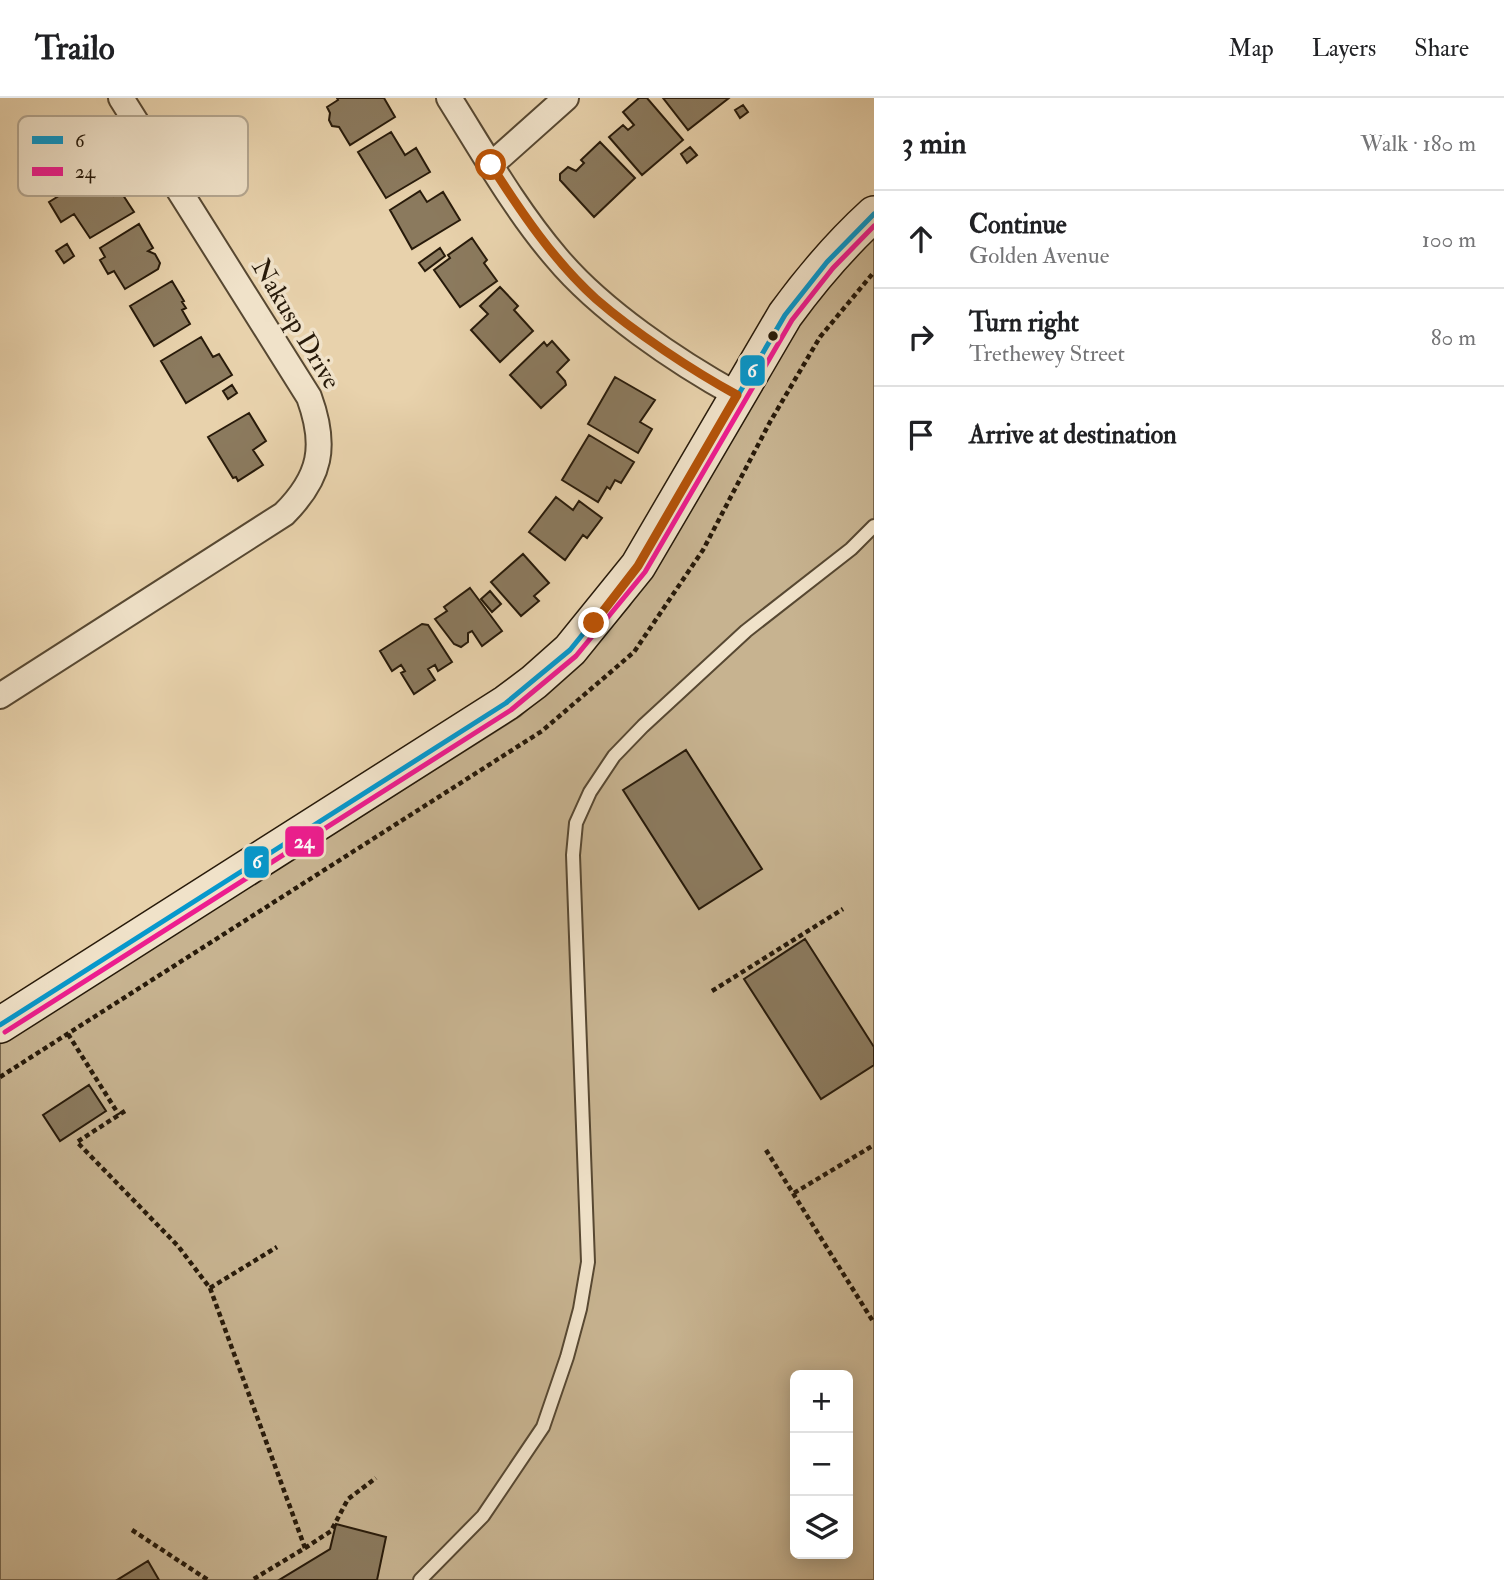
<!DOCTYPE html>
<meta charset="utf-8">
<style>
:root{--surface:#fff;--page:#f6f6f6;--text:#202124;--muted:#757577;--line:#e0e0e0}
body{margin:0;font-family:"IM FELL Double Pica",serif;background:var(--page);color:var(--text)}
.controls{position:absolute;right:21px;bottom:21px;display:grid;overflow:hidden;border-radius:10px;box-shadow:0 4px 18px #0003}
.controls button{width:63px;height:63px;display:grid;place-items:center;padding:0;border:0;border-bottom:2px solid var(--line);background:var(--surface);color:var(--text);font:35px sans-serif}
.stop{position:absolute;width:21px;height:21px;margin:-16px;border:5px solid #b45309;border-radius:50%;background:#fff}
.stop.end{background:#b45309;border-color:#fff;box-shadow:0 2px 7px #0008}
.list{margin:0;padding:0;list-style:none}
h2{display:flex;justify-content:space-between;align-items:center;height:91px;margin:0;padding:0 28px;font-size:30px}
h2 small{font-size:23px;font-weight:400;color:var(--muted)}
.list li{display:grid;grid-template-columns:46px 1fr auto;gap:21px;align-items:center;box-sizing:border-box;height:98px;padding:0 28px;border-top:2px solid var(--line)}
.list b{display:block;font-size:26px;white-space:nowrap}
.list p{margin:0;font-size:23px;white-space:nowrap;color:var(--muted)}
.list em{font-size:23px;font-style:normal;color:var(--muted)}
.icon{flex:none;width:38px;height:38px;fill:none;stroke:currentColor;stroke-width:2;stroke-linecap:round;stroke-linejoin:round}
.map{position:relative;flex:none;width:874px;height:1482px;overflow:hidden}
header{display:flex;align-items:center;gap:42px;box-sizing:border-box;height:98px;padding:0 35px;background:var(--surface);border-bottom:2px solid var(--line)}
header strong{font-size:33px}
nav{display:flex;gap:38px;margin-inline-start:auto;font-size:24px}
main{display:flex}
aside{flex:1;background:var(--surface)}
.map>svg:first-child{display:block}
.green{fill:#c7b390;stroke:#77664d;stroke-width:2;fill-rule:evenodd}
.building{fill:#8b7a5e;stroke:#271a0a;stroke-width:2}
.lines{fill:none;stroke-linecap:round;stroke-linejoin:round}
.lane-casing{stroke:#574832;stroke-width:16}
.street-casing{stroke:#574832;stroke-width:28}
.secondary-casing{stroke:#271a0a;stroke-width:38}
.path{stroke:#271a0a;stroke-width:4.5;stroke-dasharray:5 3.5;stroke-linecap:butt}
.lane{stroke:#f0e2c9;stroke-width:12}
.street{stroke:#f0e2c9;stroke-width:24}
.secondary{stroke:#f0e2c9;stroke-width:35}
.bus-1-casing{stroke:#f0e2c9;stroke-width:10}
.bus-2-casing{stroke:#f0e2c9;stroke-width:10}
.bus-1{stroke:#0698cd;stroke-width:5}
.bus-2{stroke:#ed1d8f;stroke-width:5}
.route{stroke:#b45309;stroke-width:9}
.bus-dot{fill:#271a0a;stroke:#f0e2c9;stroke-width:2.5}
.labels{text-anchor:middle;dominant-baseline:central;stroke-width:7;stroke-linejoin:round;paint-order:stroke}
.street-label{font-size:26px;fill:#271a0a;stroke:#f0e2c9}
.key{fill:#f0e2c9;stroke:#b4a690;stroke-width:2}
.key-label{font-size:19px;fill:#271a0a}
.line-badge{stroke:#f0e2c9;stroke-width:2.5}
.badge-label{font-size:19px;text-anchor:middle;font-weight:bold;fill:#fff}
</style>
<header>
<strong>Trailo</strong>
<nav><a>Map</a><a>Layers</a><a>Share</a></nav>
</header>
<main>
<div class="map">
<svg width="874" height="1482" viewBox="0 0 874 1482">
<rect width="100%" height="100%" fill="#e8d2ac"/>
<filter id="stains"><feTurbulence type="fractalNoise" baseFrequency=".00286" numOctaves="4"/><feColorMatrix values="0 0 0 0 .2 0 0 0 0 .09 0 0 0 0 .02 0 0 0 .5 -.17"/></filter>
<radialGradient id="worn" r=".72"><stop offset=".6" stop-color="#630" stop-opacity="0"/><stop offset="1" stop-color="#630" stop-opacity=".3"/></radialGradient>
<path class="green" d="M874,136V1482H0V946L520,618L581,565L630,507L797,225L824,191ZM795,1277H848V1456H795Z"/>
<path class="building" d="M337,0H384L395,19L350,47L339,29L332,28L329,22L330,15L327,9L338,2Z
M639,0H647L683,42L642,77L609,39L623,27L628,32L634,27L623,14Z
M663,0H729L688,32Z
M743,7L748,14L740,20L735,12Z
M391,34L405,57L416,50L430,74L386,100L358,54Z
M600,44L635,80L594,119L560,82V76L568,69L576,73L584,65L581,62Z
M690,49L697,57L687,65L681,56Z
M96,75L105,89L108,87L114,98L121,94L134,114L90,140L74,116L61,124L49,104Z
M420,93L427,104L443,94L460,122L412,151L390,112Z
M139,126L153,150L148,153L155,156L160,165L158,171L125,191L114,173L108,176L100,162L105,159L100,150Z
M472,140L487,162L484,165L497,183L460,209L434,172L450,160L448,157Z
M67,146L74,158L64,165L56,153Z
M440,150L445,158L425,173L419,165Z
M172,183L184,203L182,204L186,210L182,212L190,226L154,248L130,208Z
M500,189L518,208L514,212L533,233L500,264L471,232L488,216L480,208Z
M201,239L213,259L219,256L232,277L186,305L161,263Z
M552,243L569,262L557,274L565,283L566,287L541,310L510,277L544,244L547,248Z
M615,279L655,302L640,324L652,331L638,355L588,326Z
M232,287L237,295L228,301L223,293Z
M249,315L266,343L253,352L263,367L238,383L236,379L233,380L208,339Z
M589,337L634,364L621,385L615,382L610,391L607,389L598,404L562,382Z
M556,399L573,412L579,403L602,420L587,440L583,437L565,462L529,434Z
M523,456L549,485L534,498L539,503L521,518L491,484Z
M470,490L502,533L482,548L472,533L468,535V544L461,549L454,546L435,521L447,513L444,509Z
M490,493L501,506L492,514L481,501Z
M422,526L428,527L452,564L438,573L435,567L428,571L435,582L414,596L401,575L405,573L401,567L392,573L380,553Z
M686,652L762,771L699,811L623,692Z
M805,841L874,949V967L821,1001L744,881Z
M89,987L106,1013L60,1043L43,1017Z
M336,1426L386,1439L377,1482H279L330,1451Z
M148,1463L159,1482H117Z"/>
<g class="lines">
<defs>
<path id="lane" d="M420,1482L483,1418L543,1329L567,1259L580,1211L588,1164L573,757L576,725L590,694L614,658L643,628L746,533L851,451L874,428"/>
<path id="street" d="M449,0C483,54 515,111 556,159C600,212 677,264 737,297
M491,67L566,0
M0,598L284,416C321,379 327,348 309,299L121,0"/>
<path id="secondary" d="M0,927L506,605L534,584L570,552L638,468L785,217C812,180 840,147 874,116"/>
</defs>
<use href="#lane" class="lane-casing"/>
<use href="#street" class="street-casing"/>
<use href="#secondary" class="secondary-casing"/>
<path class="path" d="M712,893L843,811
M68,936L119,1017
M0,979L542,633L634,554L703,452L770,324L820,239L874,174
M125,1013L77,1044L178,1148L210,1190L305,1450L252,1482
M766,1052L874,1225
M794,1095L874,1047
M210,1190L277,1149
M132,1432L208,1482
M305,1450L331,1433L348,1401L376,1380"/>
<use href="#lane" class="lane"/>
<use href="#street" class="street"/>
<use href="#secondary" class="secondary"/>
<defs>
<path id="bus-1" d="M0,927L506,605L570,552L638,468L785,217L827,164L874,116"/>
<path id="bus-2" d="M5,934L511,612L576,558L645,474L792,222L833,170L874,128"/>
</defs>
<use href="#bus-1" class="bus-1-casing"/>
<use href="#bus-2" class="bus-2-casing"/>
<use href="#bus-1" class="bus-1"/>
<use href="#bus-2" class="bus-2"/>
</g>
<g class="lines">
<path class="route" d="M491,67C521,114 554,163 596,201C634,234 693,273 737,297L638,468L594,525"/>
</g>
<circle class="bus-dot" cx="773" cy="238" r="6"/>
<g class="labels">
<g class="street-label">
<text transform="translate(296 226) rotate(59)">Nakusp Drive</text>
</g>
</g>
<rect x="18" y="18" width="230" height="80" rx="10" class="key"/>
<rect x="32" y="38" width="31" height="8" fill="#0698cd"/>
<rect x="32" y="69" width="31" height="9" fill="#ed1d8f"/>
<g class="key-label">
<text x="75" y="49">6</text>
<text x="75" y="80">24</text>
</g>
<g class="line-badge">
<rect x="739" y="256" width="27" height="33" rx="7" fill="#0698cd"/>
<rect x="284" y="727" width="41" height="33" rx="7" fill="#ed1d8f"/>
<rect x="243" y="747" width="27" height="34" rx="7" fill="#0698cd"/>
</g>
<g class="badge-label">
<text x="752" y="279">6</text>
<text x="304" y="750">24</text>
<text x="257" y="770">6</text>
</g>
<rect width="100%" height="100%" filter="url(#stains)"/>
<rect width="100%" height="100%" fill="url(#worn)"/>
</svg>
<div class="controls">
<button>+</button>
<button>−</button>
<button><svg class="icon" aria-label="layers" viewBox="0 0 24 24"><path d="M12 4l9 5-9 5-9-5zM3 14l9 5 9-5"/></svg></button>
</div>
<div class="stop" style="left:491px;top:67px"></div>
<div class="stop end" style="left:594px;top:525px"></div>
</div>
<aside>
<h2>3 min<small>Walk · 180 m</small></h2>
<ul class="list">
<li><svg class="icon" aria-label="ahead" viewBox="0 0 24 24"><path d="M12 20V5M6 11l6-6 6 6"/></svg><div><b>Continue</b><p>Golden Avenue</p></div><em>100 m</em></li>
<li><svg class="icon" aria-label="right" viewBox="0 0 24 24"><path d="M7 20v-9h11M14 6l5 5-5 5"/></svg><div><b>Turn right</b><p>Trethewey Street</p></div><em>80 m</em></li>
<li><svg class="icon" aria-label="arrive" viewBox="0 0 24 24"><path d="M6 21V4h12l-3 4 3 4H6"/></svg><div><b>Arrive at destination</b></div></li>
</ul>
</aside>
</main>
